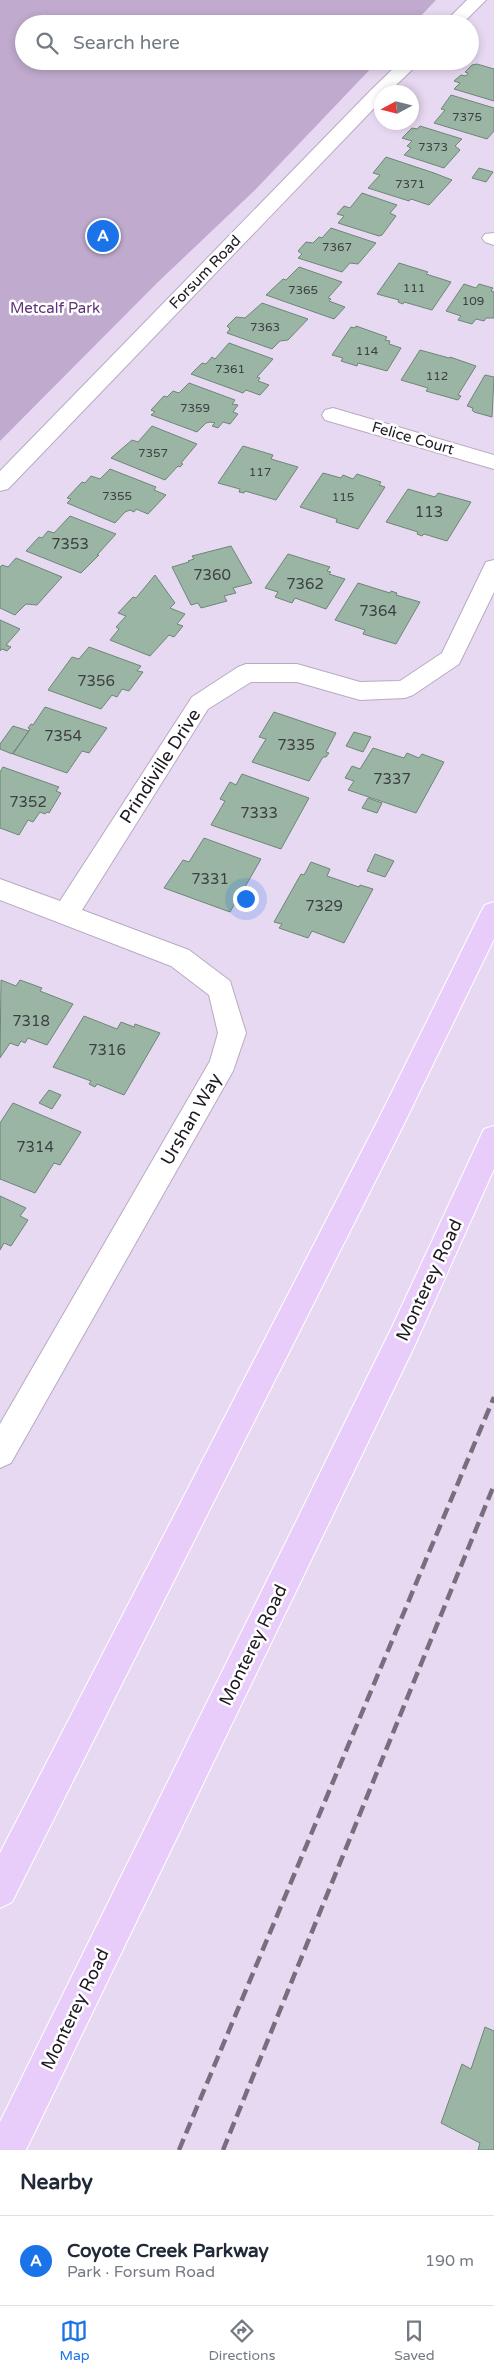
<!DOCTYPE html>
<meta charset="utf-8">
<style>
:root{--surface:#fff;--page:#f2f2f3;--text:#1f2937;--muted:#747a83;--line:#e0e1e3;--accent:#1a73e8}
body{margin:0;font-family:"Varela Round",sans-serif;background:var(--page);color:var(--text)}
.compass{position:absolute;left:374px;top:85px;width:45px;height:45px;border-radius:50%;background:var(--surface);box-shadow:0 2px 8px #0003;rotate:263deg}
.you{position:absolute;left:245px;top:898px;width:18px;height:18px;margin:-12px;border:4px solid #fff;border-radius:50%;background:#1a73e8;box-shadow:0 0 0 8px #1a73e833}
.badge{display:grid;place-items:center;width:32px;height:32px;border-radius:50%;background:var(--accent);color:#fff;font-size:16px;font-weight:700}
.pin{position:absolute;translate:-50% -50%;border:2px solid #fff;box-shadow:0 1px 5px #0006}
.list{margin:0;padding:0;list-style:none}
h2{display:flex;justify-content:space-between;align-items:center;height:65px;margin:0;padding:0 20px;font-size:21px}
h2 small{font-size:16px;font-weight:400;color:var(--muted)}
.list li{display:grid;grid-template-columns:32px 1fr auto;gap:15px;align-items:center;box-sizing:border-box;height:90px;padding:0 20px;border-top:1px solid var(--line)}
.list b{display:block;font-size:19px;white-space:nowrap}
.list p{margin:0;font-size:16px;white-space:nowrap;color:var(--muted)}
.list em{font-size:16px;font-style:normal;color:var(--muted)}
.icon{flex:none;width:28px;height:28px;fill:none;stroke:currentColor;stroke-width:2;stroke-linecap:round;stroke-linejoin:round}
.map{position:relative;flex:none;width:494px;height:2150px;overflow:hidden}
.search{position:absolute;background:var(--surface);box-shadow:0 2px 8px #0003;left:15px;right:15px;top:15px;height:55px;display:flex;align-items:center;gap:12px;box-sizing:border-box;padding:0 18px;border-radius:28px;color:var(--muted);font-size:19px}
.sheet{height:155px;background:var(--surface)}
nav{display:flex;justify-content:space-around;align-items:center;box-sizing:border-box;height:70px;border-top:1px solid var(--line);background:var(--surface);font-size:14px;color:var(--muted)}
nav a{display:grid;justify-items:center;gap:2px}
nav .on{color:var(--accent)}
.map>svg:first-child{display:block}
.green{fill:#c0abce}
.building{fill:#9bb5a5;stroke:#6d8677}
.lines{fill:none;stroke-linecap:round;stroke-linejoin:round}
.minor-casing{stroke:#b8aac1;stroke-width:2}
.major-casing{stroke:#fff;stroke-width:2}
.minor{fill:#fff;fill-rule:evenodd}
.major{fill:#e8ccfa;fill-rule:evenodd}
.rail{stroke:#786e7e;stroke-width:4.5;stroke-dasharray:12 6;stroke-linecap:butt}
.labels{text-anchor:middle;dominant-baseline:central;stroke-width:5;stroke-linejoin:round;paint-order:stroke}
.far-number-label{font-size:12px;fill:#3d3f42}
.far-street-label{font-size:15px;fill:#1e1821;stroke:#fff}
.far-park-label{font-size:15px;fill:#603378;stroke:#fff}
.number-label{font-size:15px;fill:#3d3f42}
.street-label{font-size:18px;fill:#1e1821;stroke:#fff}
</style>
<div class="map">
<svg width="494" height="2150" viewBox="0 0 494 2150">
<rect width="100%" height="100%" fill="#e8d9f2"/>
<path class="green" d="M0,0H436L413,24H24V61H378L255,190L157,283L0,441Z"/>
<path class="building" d="M477,64L494,69V101L454,89L460,83L454,81L461,75L466,76L468,73L465,72L472,65Z
M451,95L494,108V131L487,139L434,123L445,110L441,109Z
M420,126L462,139L455,146L460,150L444,168L404,155L411,148L407,146L412,141L402,138L412,128L417,129Z
M386,157L434,173L452,180L429,205L411,199L409,201L368,188L380,175L373,173Z
M479,168L493,172L486,182L472,178Z
M362,193L397,205L390,213L396,216L382,235L379,236L338,223L344,216L337,214L344,206L350,208Z
M331,228L376,243L358,264L350,263L342,272L298,258L302,254L298,251L306,242L313,243L319,237L322,238Z
M399,263L428,272L426,274L451,282L432,310L404,302L403,304L398,302L399,300L377,294Z
M299,267L342,282L328,298L331,299L329,301L345,307L334,319L266,295L283,279L286,280Z
M464,284L476,288L479,284L493,288L491,291L494,292V318H486L484,321L476,319L472,324L458,320L461,316L446,311Z
M262,303L308,319L288,340L280,341L272,349L227,333L230,329L227,326L236,317L245,318Z
M356,326L387,337L385,340L390,341L389,344L401,348L387,371L358,363L357,366L341,361L343,358L332,355L351,327L355,328Z
M229,343L273,359L257,377L260,378L258,381L269,385L260,395L246,390L243,393L191,374L202,363L206,364L212,357L215,359Z
M420,350L449,358L450,357L476,366L458,395L461,396L458,400L426,391L428,388L401,380Z
M485,375L494,377L492,417L474,412L472,410L473,408L467,406Z
M189,383L235,400L232,404L238,405L233,412L238,414L230,424L223,422L218,428L212,426L215,423L210,422L206,423L197,432L151,415L155,412L151,410L164,396L167,397L173,391L179,393Z
M152,426L197,444L181,463L183,464L180,467L178,466L165,480L111,458L132,440L138,442Z
M243,446L273,455L271,459L298,467L276,500L245,491L244,493L239,492L240,489L218,483Z
M110,469L156,487L154,490L166,495L148,514L136,509L134,512L130,510L125,512L115,523L67,503L71,499L67,498L82,482L85,483L91,476L100,479Z
M323,473L341,478L343,475L353,479L357,474L381,482L379,485L385,487L358,529L336,522L337,519L300,507Z
M408,489L435,497L438,493L471,502L447,541L424,534L422,536L417,534L418,532L386,522Z
M70,516L116,534L97,555H99L81,573L26,551L39,537L42,538L48,531L54,533Z
M231,546L252,583L233,588L236,593L224,596L227,601L201,608L198,603L191,605L172,567L189,562L188,561L194,559L192,556Z
M288,554L330,567L327,571L331,572L329,574L345,579L326,609L295,598L292,603L275,597L278,592L265,588Z
M16,558L62,577L37,605L26,604L15,615L0,608V567L2,565L8,567Z
M155,575L175,603L170,608L185,614L177,624L183,626L174,637L169,635L150,656L110,640L119,629L116,627L126,616L118,613L133,597L136,598Z
M358,583L390,593L391,591L397,593L396,595L420,602L396,644L363,634L365,630L335,620Z
M0,620L20,629L6,645L11,647L7,651L2,649L0,651Z
M89,647L141,666L137,671L143,672L129,691L122,689L117,697L112,695L101,709L48,690L72,657L79,659Z
M45,707L107,728L89,753L82,751L67,773L13,754L30,729L28,728L31,724L33,725Z
M274,712L336,733L326,752L329,753L326,757H323L309,781L252,762L266,739L259,737Z
M13,726L29,731L12,754L0,749V744Z
M354,732L371,737L363,752L346,746Z
M373,748L404,758L407,753L419,758L422,754L444,762L416,813L348,790L354,781L345,778L352,766L360,769Z
M3,767L59,787L56,791L61,793L49,813L47,812L45,814L40,812L33,822L28,820L19,835L0,828V772Z
M242,774L309,798L281,849L211,825L225,801L220,799L230,782L236,785Z
M368,798L382,803L377,813L362,808Z
M204,838L261,859L245,887L249,889L246,893L242,891L230,912L164,888L183,860L189,862Z
M375,854L394,861L385,877L367,871Z
M311,862L330,869L327,876L359,887L360,885L373,889L344,943L312,931L308,938L279,928L282,924L274,922L301,874L304,875Z
M1,980L16,986L20,980L42,988L40,991L73,1004L47,1045L28,1038L25,1043L21,1041L18,1046L10,1043L0,1058Z
M84,1016L117,1029L121,1022L134,1027L135,1024L160,1033L124,1095L97,1084L95,1087L89,1084L91,1081L53,1067Z
M49,1090L61,1095L52,1109L39,1103Z
M13,1103L81,1132L60,1165L54,1163L35,1193L0,1179V1123Z
M0,1196L26,1208L20,1216L28,1220L11,1246L4,1243L0,1250Z
M485,2027L494,2031V2150H478L480,2143L441,2123L462,2064L471,2069Z"/>
<g class="lines">
<defs>
<path id="minor" d="M467,0H486L462,24H443Z
M401,61H421L389,92H382V100L8,489L0,491V471L371,90Z
M494,233V245L485,242L482,238L485,234Z
M333,408L494,455V469L325,420L322,415L325,410Z
M494,560V592L459,664L413,695L405,698L360,700L297,682H251L208,709L82,910L189,950L230,981L246,1033L233,1071L11,1463L0,1468V1424L210,1061L218,1033L209,995L171,966L0,900V879L60,901L192,697L238,667L246,664H297L360,682L400,681L442,653L483,568L486,562Z"/>
<path id="major" d="M494,902V939L399,1134L12,1902L0,1908V1853L379,1118L481,912L485,905Z
M494,1126V1169L414,1347L26,2150H0V2122L392,1327L484,1129Z"/>
</defs>
<use href="#minor" class="minor-casing"/>
<use href="#major" class="major-casing"/>
<use href="#minor" class="minor"/>
<use href="#major" class="major"/>
<path class="rail" d="M179,2150L494,1397
M223,2150L494,1485"/>
</g>
<g class="labels">
<g class="far-number-label">
<text x="467" y="117">7375</text>
<text x="433" y="147">7373</text>
<text x="410" y="184">7371</text>
<text x="337" y="247">7367</text>
<text x="414" y="288">111</text>
<text x="303" y="290">7365</text>
<text x="473" y="301">109</text>
<text x="265" y="327">7363</text>
<text x="367" y="351">114</text>
<text x="230" y="369">7361</text>
<text x="437" y="376">112</text>
<text x="195" y="408">7359</text>
<text x="153" y="453">7357</text>
<text x="260" y="472">117</text>
<text x="117" y="496">7355</text>
<text x="343" y="497">115</text>
</g>
<g class="far-street-label">
<text transform="translate(205 272) rotate(-46)">Forsum Road</text>
<text transform="translate(413 438) rotate(16)">Felice Court</text>
</g>
<g class="far-park-label">
<text x="55" y="308">Metcalf Park</text>
</g>
<g class="number-label">
<text x="429" y="512">113</text>
<text x="70" y="544">7353</text>
<text x="212" y="575">7360</text>
<text x="305" y="584">7362</text>
<text x="378" y="611">7364</text>
<text x="96" y="681">7356</text>
<text x="63" y="736">7354</text>
<text x="296" y="745">7335</text>
<text x="392" y="779">7337</text>
<text x="28" y="802">7352</text>
<text x="259" y="813">7333</text>
<text x="210" y="879">7331</text>
<text x="324" y="906">7329</text>
<text x="31" y="1021">7318</text>
<text x="107" y="1050">7316</text>
<text x="35" y="1147">7314</text>
</g>
<g class="street-label">
<text transform="translate(160 766) rotate(-57)">Prindiville Drive</text>
<text transform="translate(191 1119) rotate(-60)">Urshan Way</text>
<text transform="translate(429 1280) rotate(-65)">Monterey Road</text>
<text transform="translate(253 1645) rotate(-64)">Monterey Road</text>
<text transform="translate(75 2009) rotate(-64)">Monterey Road</text>
</g>
</g>
</svg>
<svg class="compass" viewBox="-18 -18 36 36"><path d="M0-13l5 13h-10z" fill="#e53935"/><path d="M0 13l5-13h-10z" fill="#747a83"/></svg>
<div class="you"></div>
<div class="pin badge" style="left:103px;top:236px">A</div>
<div class="search"><svg class="icon" aria-label="search" viewBox="0 0 24 24"><circle cx="10" cy="10" r="6"/><path d="M15 15l6 6"/></svg>Search here</div>
</div>
<section class="sheet">
<h2>Nearby<small></small></h2>
<ul class="list">
<li><span class="badge">A</span><div><b>Coyote Creek Parkway</b><p>Park · Forsum Road</p></div><em>190 m</em></li>
</ul>
</section>
<nav>
<a class="on"><svg class="icon" aria-label="map" viewBox="0 0 24 24"><path d="M3 6l6-2 6 2 6-2v14l-6 2-6-2-6 2zM9 4v14M15 6v14"/></svg>Map</a>
<a><svg class="icon" aria-label="directions" viewBox="0 0 24 24"><path d="M12 3l9 9-9 9-9-9zM9 14v-3h6M13 9l2 2-2 2"/></svg>Directions</a>
<a><svg class="icon" aria-label="saved" viewBox="0 0 24 24"><path d="M7 4h10v16l-5-4-5 4z"/></svg>Saved</a>
</nav>
